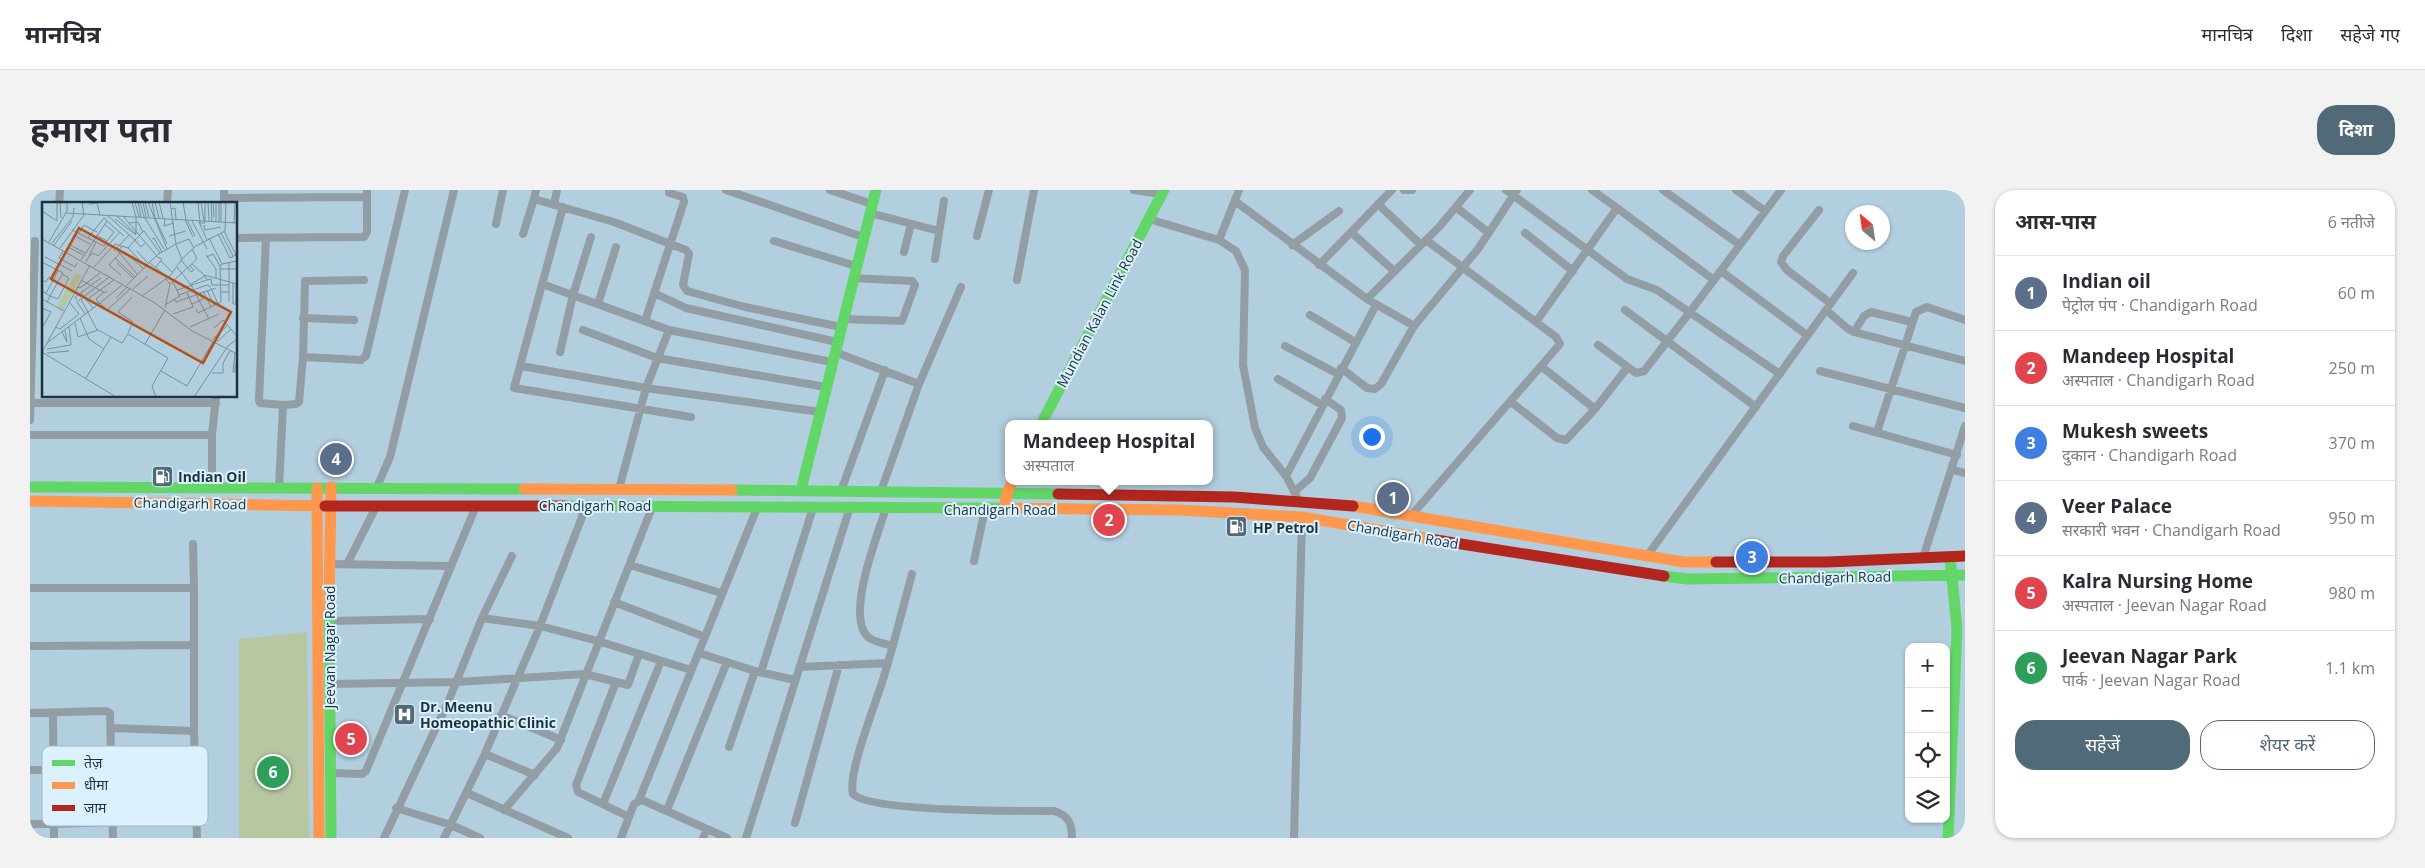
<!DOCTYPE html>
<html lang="hi">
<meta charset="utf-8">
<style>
:root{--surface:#fff;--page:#f2f2f3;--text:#2b2b33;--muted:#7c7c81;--line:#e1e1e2;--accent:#506a77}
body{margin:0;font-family:"Open Sans","Noto Sans Devanagari",sans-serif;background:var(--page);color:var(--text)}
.controls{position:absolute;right:15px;bottom:15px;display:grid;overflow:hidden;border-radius:10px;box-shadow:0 1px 4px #0004}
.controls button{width:45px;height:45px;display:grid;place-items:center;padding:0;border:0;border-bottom:1px solid var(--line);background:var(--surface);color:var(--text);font:25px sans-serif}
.compass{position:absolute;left:1815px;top:15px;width:45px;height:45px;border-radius:50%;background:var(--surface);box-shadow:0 1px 4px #0004;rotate:331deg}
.you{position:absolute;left:1341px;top:246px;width:18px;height:18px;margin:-12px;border:4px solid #fff;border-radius:50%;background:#1a73e8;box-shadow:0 0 0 8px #1a73e833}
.badge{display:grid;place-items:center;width:32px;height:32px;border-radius:50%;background:var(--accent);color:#fff;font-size:16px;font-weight:700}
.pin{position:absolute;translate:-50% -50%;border:2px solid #fff;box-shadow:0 1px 5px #0006}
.popup{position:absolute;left:975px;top:230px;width:208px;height:65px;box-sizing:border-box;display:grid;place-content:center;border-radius:10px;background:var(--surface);filter:drop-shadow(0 1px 4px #0005);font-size:16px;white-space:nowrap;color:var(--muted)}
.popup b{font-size:19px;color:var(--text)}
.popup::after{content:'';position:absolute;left:50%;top:100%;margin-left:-10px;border:10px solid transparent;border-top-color:var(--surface)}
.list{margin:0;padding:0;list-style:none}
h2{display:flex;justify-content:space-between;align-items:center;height:65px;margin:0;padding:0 20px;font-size:21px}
h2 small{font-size:16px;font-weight:400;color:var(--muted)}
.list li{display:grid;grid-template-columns:32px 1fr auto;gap:15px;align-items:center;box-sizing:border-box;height:75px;padding:0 20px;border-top:1px solid var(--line)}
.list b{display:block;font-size:19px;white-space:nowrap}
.list p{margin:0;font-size:16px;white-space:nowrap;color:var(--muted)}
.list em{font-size:16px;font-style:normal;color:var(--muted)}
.actions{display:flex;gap:10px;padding:15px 20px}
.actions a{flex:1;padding:11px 0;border:1px solid var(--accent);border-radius:20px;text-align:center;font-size:18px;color:var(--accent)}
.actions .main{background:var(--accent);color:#fff}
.icon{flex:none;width:28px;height:28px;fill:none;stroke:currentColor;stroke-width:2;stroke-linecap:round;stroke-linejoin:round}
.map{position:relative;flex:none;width:1935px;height:648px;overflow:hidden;border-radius:20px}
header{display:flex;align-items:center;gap:30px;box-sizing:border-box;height:70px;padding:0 25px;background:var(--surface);border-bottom:1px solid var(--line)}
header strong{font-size:24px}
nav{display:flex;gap:28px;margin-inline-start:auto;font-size:18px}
.intro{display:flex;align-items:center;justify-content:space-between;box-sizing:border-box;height:120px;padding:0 30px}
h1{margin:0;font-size:35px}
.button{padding:12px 22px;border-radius:20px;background:var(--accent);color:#fff;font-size:18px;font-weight:700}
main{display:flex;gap:30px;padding:0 30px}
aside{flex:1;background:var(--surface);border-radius:20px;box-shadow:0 1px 4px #0004}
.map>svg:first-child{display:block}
.green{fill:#b6c7a2}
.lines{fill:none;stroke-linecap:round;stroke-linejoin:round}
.street{stroke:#929da4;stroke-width:8}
.fast{stroke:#63d668;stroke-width:11}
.slow{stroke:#ff974d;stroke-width:11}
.jam{stroke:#b3261e;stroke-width:11}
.labels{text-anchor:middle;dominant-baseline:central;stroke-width:4;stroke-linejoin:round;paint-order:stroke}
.street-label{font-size:14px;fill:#1c333e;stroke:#dbf1fd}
.poi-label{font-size:14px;font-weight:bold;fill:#1c333e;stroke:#dbf1fd;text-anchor:start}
.inset-road{fill:none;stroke:#76919f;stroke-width:1}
.view{fill:#b55018;fill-opacity:0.15;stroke:#b55018;stroke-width:2.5}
.inset-edge{fill:none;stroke:#1c333e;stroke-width:2.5}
.key{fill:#dbf1fd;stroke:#a2b8c4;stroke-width:1}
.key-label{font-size:14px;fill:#1c333e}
</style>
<header>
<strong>मानचित्र</strong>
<nav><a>मानचित्र</a><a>दिशा</a><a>सहेजे गए</a></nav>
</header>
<div class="intro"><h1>हमारा पता</h1><a class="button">दिशा</a></div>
<main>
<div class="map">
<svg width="1935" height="648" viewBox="0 0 1935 648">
<rect width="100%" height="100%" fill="#b2cfe0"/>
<path class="green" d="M277,442L279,648H209V449Z"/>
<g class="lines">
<path class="street" d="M506,0L504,9L584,32L656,60L659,64L653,95L657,101L715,117L811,137
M696,0L833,47
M800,0L842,14
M1104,0L1131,4
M1374,0H1382
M1476,0L1597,89L1627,100L1750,184
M1633,0L1710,55
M1706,0L1735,21
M194,8L337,7
M1205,11L1337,109L1384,136
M29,14L30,0
M137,14L138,0
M194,14V0
M1348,14L1391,55
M524,15L527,0
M533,17L484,198L661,227
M1427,18L1459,43
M1587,18L1684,90
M1789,20L1753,66L1751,72L1757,80L1800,113
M840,23L909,41
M1119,29L1189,50L1209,0
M466,34L473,0
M1321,42L1364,81
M1495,43L1543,81
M493,44L504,9
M947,46L959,0
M206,48L334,47L337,42V0
M236,48L229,210L230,213L253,215L249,297
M1189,50L1206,61L1215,80L1213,175L1225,238L1233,257L1256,286L1269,311
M744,51L826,76
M1262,55L1309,21
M874,62L881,34
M905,69L914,11
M1289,75L1362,0
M1691,81L1777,145
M987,90L1004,0
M512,94L639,140L802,172
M624,103L656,118L807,152
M1337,109L1410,36L1440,0
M568,114L586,57
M1595,120L1726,217
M1796,120L1817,138L1824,142L1935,171
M1280,125L1325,152
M273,128L324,130
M813,129L872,131L885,95L882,91L823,88
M615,131L654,12L653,7L639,3V0
M1506,132L1587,18L1562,0
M553,140L627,168L796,197
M1824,142L1834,126L1841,122L1882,132
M1568,155L1606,183L1614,181L1660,122L1751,0
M1255,156L1308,184
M530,162L543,105L561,47
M805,162L889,194
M273,167L275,91L334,90
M491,176L616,198L790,222
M1512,177L1565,219
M1311,178L1337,198L1345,199L1351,194L1384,136L1448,59L1487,0
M1790,181L1935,218
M1248,189L1292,215
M1481,212L1527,248L1536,250L1565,219L1597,178
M2,213H186
M253,215L266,214L269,212L273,167L331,170L336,166L375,0
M0,230L5,51
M1823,236L1927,265
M1847,242L1886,122L1897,117L1935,130
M0,245H182
M1923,280L1935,283
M1256,286L1346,115
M347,297L360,267L424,0
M182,298V245L186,206
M589,299L616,198L639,140
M811,301L855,180
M851,301L889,194L931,97
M1264,302L1280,288L1312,228L1311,220L1295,209
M856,318C848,344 815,426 838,447C844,452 856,454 863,456
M1380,327L1530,154L1526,147L1396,50
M1617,366L1823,83
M1893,368L1935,236
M944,371L955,319
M299,374L421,376
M317,374L346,317
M600,375L691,403
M882,384C873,417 865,450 855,483C848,508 817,583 823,604C840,622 992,621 1024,621C1038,625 1042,633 1042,648
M0,398H164L163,354
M164,398V541
M584,412L675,447
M452,428L510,436L568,451L661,480
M299,431L400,429
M0,456L164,455
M669,463L725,481L765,490
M770,477L858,473
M731,482L783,318
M586,492L546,595L548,602L599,627
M300,494L427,492L555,484L598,495L609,464
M0,523L76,521L80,523L83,648
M471,525L531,550
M82,538L164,541L167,648
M699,557L725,481
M455,564L505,585
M0,580H24
M299,583L332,584L336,581L446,316
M437,603L538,648
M609,610L727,318
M573,614L631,471
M366,618L421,635L450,648
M474,620L527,558L623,315
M637,620L697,472
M765,633L809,475
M0,634H24L23,523
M24,648V634L82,632
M354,648L419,510L452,428L482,366
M414,648L453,568L510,436L552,327L553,315
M591,648L604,614L612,610L697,648
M673,648L677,639
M716,648L820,317
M1264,648L1272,327"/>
<path class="fast" d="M1011,234L1134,0
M0,297L494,299
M702,300L1028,304
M771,300L846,0
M535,316L974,318
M1634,386L1657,389L1935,385
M299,418L301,648
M1918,648L1927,439L1920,367"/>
<path class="slow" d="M287,298L289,648
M494,299L702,300
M0,311L295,316
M1323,316L1653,372H1686
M974,318L1149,320L1272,327L1406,350
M974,319L977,303L983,291
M299,418L301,297"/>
<path class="jam" d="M1028,304L1204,307L1323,316
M295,316H535
M1406,350L1634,386
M1686,372H1797L1935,366"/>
</g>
<defs>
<symbol id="fuel-square" viewBox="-11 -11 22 22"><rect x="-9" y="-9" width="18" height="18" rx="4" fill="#506a77" stroke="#dbf1fd"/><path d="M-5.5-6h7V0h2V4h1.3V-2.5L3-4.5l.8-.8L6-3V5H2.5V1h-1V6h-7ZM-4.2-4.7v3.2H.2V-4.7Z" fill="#fff"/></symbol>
<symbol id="hospital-square" viewBox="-11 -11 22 22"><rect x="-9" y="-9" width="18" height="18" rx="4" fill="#506a77" stroke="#dbf1fd"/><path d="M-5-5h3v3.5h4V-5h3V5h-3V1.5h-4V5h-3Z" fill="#fff"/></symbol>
</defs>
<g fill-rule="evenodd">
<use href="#fuel-square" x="120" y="274" width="25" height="25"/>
<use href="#fuel-square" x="1194" y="324" width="25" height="25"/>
<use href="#hospital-square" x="362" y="512" width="25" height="25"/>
</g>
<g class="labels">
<g class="street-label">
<text transform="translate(1069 123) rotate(-62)">Mundian Kalan Link Road</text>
<text transform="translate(160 313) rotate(1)">Chandigarh Road</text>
<text x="565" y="315">Chandigarh Road</text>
<text x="970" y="319">Chandigarh Road</text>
<text transform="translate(1373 344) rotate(10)">Chandigarh Road</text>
<text transform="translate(1805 387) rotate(-1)">Chandigarh Road</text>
<text transform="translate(299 457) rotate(-90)">Jeevan Nagar Road</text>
</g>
<g class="poi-label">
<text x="148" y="286">Indian Oil</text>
<text x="1223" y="337">HP Petrol</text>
<text x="390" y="516">Dr. Meenu<tspan x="390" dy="16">Homeopathic Clinic</tspan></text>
</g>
</g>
<g transform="translate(12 12)">
<rect width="195" height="195" fill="#b2cfe0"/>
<path d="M34,71L40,73L21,108L15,105Z" fill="#b6c7a2"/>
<path class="inset-road" d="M93,0L97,15M96,0L99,15M98,0L102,15M101,0L104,15M103,0L107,15M106,0L125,47M110,0L113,16M113,0L117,16M117,0L121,16M141,0L144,18M156,0L158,21H163V0M159,0L162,19M166,0L167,19M169,0L170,20M171,0L172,15M174,0V20M177,0V20M179,0V20M18,1L19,16M47,2L55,1L58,13M129,7L133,6L134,17M0,9L15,19M24,11L195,21M65,13L93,38L97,34M75,14L94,32V15L90,0M81,14L114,53M103,16L122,47M113,16L125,42M123,16L122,24L132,21M73,17L94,33M143,18L151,35M145,18L153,34M15,19V1L31,0M150,19L165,47M157,20L165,38M87,21L96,20L101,30M192,21L193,0M62,22L72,30L65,39M162,23L163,28L179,25M30,28L62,44L65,39L54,33M37,31L42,23L55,30M179,31L191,54M176,32L188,56L194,53L182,29M97,33L102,29L118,51M33,34L48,42M127,34L144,29M46,36L62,16L65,19M0,37L113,101L150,129L195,152M110,37L112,36L120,50M7,40L25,9V0M10,41L31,15L32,6M134,42L147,37L152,46M12,43L30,19M28,43L43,51M134,43L140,57M80,44L76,49L95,72M26,45L41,53M18,46L42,13L40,0M86,46L93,38L99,45L103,41M21,49L17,56L33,65L35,61M24,49L35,31M72,49L87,33M95,49L106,61M83,50L101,66M78,51L67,63L79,73M164,53L174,67V77M48,54L51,51L56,54L78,30M113,54L120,57L114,65M3,55L30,69M165,55L171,52L178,64M73,56L93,75M39,58L65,19L82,34M139,58L149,70L152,68L148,64M119,59L130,70M44,60L54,40M107,60L126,76M75,61L91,76M150,62L162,73L195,82M180,62L195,59M52,65L73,42L86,46L103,64M135,65L149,83L167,117M178,67H195M162,73L165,78L169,77L170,83H187M124,77L128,82L155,57L150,47M0,78L4,80L7,75L12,77L16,68M39,78L63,91L65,89M131,80L138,95M191,81V102H195M149,82L163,74M85,83L115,53L134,42L128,0M35,85L38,86L58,71M169,86L176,102M91,87L106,74M135,88L165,78M165,88L172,103M0,89L8,94L21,71L0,60M161,89L169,105M179,90H187V99M187,90V60M4,91L12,77M39,91L51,106M137,93L165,83L169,85M100,94L128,74L140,57L154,44L183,29L184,0M47,96L72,78M74,96L85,85M0,97L22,109M39,97L55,128M132,97L134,100L174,86M35,98L33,95L59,76M5,100L8,94L16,97L27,76L20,72M27,100L37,112M58,101L80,83M57,102L54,97L62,90M150,102L161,97L158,90M194,102V82M123,103L138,94M0,106L9,110L0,126M123,106L128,82M154,107L156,111L179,100L178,64L180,62L167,36M43,112L35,100L67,75M131,112L151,105L145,91M38,116L47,137L62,147M33,121L36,135L56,128L69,135M13,125L18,127L37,112M148,125L177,112M172,126L181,118L195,134M20,130L25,140L23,128M86,131L91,120L76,110L90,95M170,138L186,123M175,140L189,127M5,141L58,101L65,108L88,87M103,142L123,108M5,147L29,143L27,125M0,150L48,63M0,150L74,195M5,151L27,149M193,151L191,170H193V161M119,169L145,184L171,140M170,171H181V161L188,149M44,176L69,135L80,141L86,132L126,156L110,184L114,195M152,195L186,144L195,137"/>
<path class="view" d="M37,26L189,110L161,161L9,77Z"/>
<rect width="195" height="195" class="inset-edge"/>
</g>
<rect x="12" y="556" width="166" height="80" rx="8" class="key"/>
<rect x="22" y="570" width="23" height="6" fill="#63d668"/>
<rect x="22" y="592" width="23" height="7" fill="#ff974d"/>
<rect x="22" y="615" width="23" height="6" fill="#b3261e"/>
<g class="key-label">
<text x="54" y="578">तेज़</text>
<text x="54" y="600">धीमा</text>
<text x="54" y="623">जाम</text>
</g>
</svg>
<div class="controls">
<button>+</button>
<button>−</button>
<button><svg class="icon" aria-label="locate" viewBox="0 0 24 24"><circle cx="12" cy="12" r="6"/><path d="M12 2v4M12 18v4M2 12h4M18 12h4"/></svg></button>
<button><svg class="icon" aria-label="layers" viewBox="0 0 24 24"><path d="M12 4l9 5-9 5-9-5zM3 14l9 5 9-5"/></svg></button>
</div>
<svg class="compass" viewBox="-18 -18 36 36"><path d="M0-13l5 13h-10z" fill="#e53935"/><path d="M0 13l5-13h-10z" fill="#7c7c81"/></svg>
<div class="you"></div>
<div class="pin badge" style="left:1363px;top:308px;background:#5c6f8a">1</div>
<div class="pin badge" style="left:1079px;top:330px;background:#e0444e">2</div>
<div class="popup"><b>Mandeep Hospital</b>अस्पताल</div>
<div class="pin badge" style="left:1722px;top:367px;background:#3f7fe0">3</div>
<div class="pin badge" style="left:306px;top:269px;background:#5c6f8a">4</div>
<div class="pin badge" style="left:321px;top:549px;background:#e0444e">5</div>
<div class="pin badge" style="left:243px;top:582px;background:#2e9e5b">6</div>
</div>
<aside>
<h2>आस-पास<small>6 नतीजे</small></h2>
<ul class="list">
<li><span class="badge" style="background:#5c6f8a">1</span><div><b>Indian oil</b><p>पेट्रोल पंप · Chandigarh Road</p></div><em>60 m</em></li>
<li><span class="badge" style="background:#e0444e">2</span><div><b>Mandeep Hospital</b><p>अस्पताल · Chandigarh Road</p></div><em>250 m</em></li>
<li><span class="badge" style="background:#3f7fe0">3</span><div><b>Mukesh sweets</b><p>दुकान · Chandigarh Road</p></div><em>370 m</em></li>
<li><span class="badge" style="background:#5c6f8a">4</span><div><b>Veer Palace</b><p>सरकारी भवन · Chandigarh Road</p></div><em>950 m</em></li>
<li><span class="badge" style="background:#e0444e">5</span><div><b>Kalra Nursing Home</b><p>अस्पताल · Jeevan Nagar Road</p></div><em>980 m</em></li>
<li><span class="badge" style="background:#2e9e5b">6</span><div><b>Jeevan Nagar Park</b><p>पार्क · Jeevan Nagar Road</p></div><em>1.1 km</em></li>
</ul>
<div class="actions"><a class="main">सहेजें</a><a>शेयर करें</a></div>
</aside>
</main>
